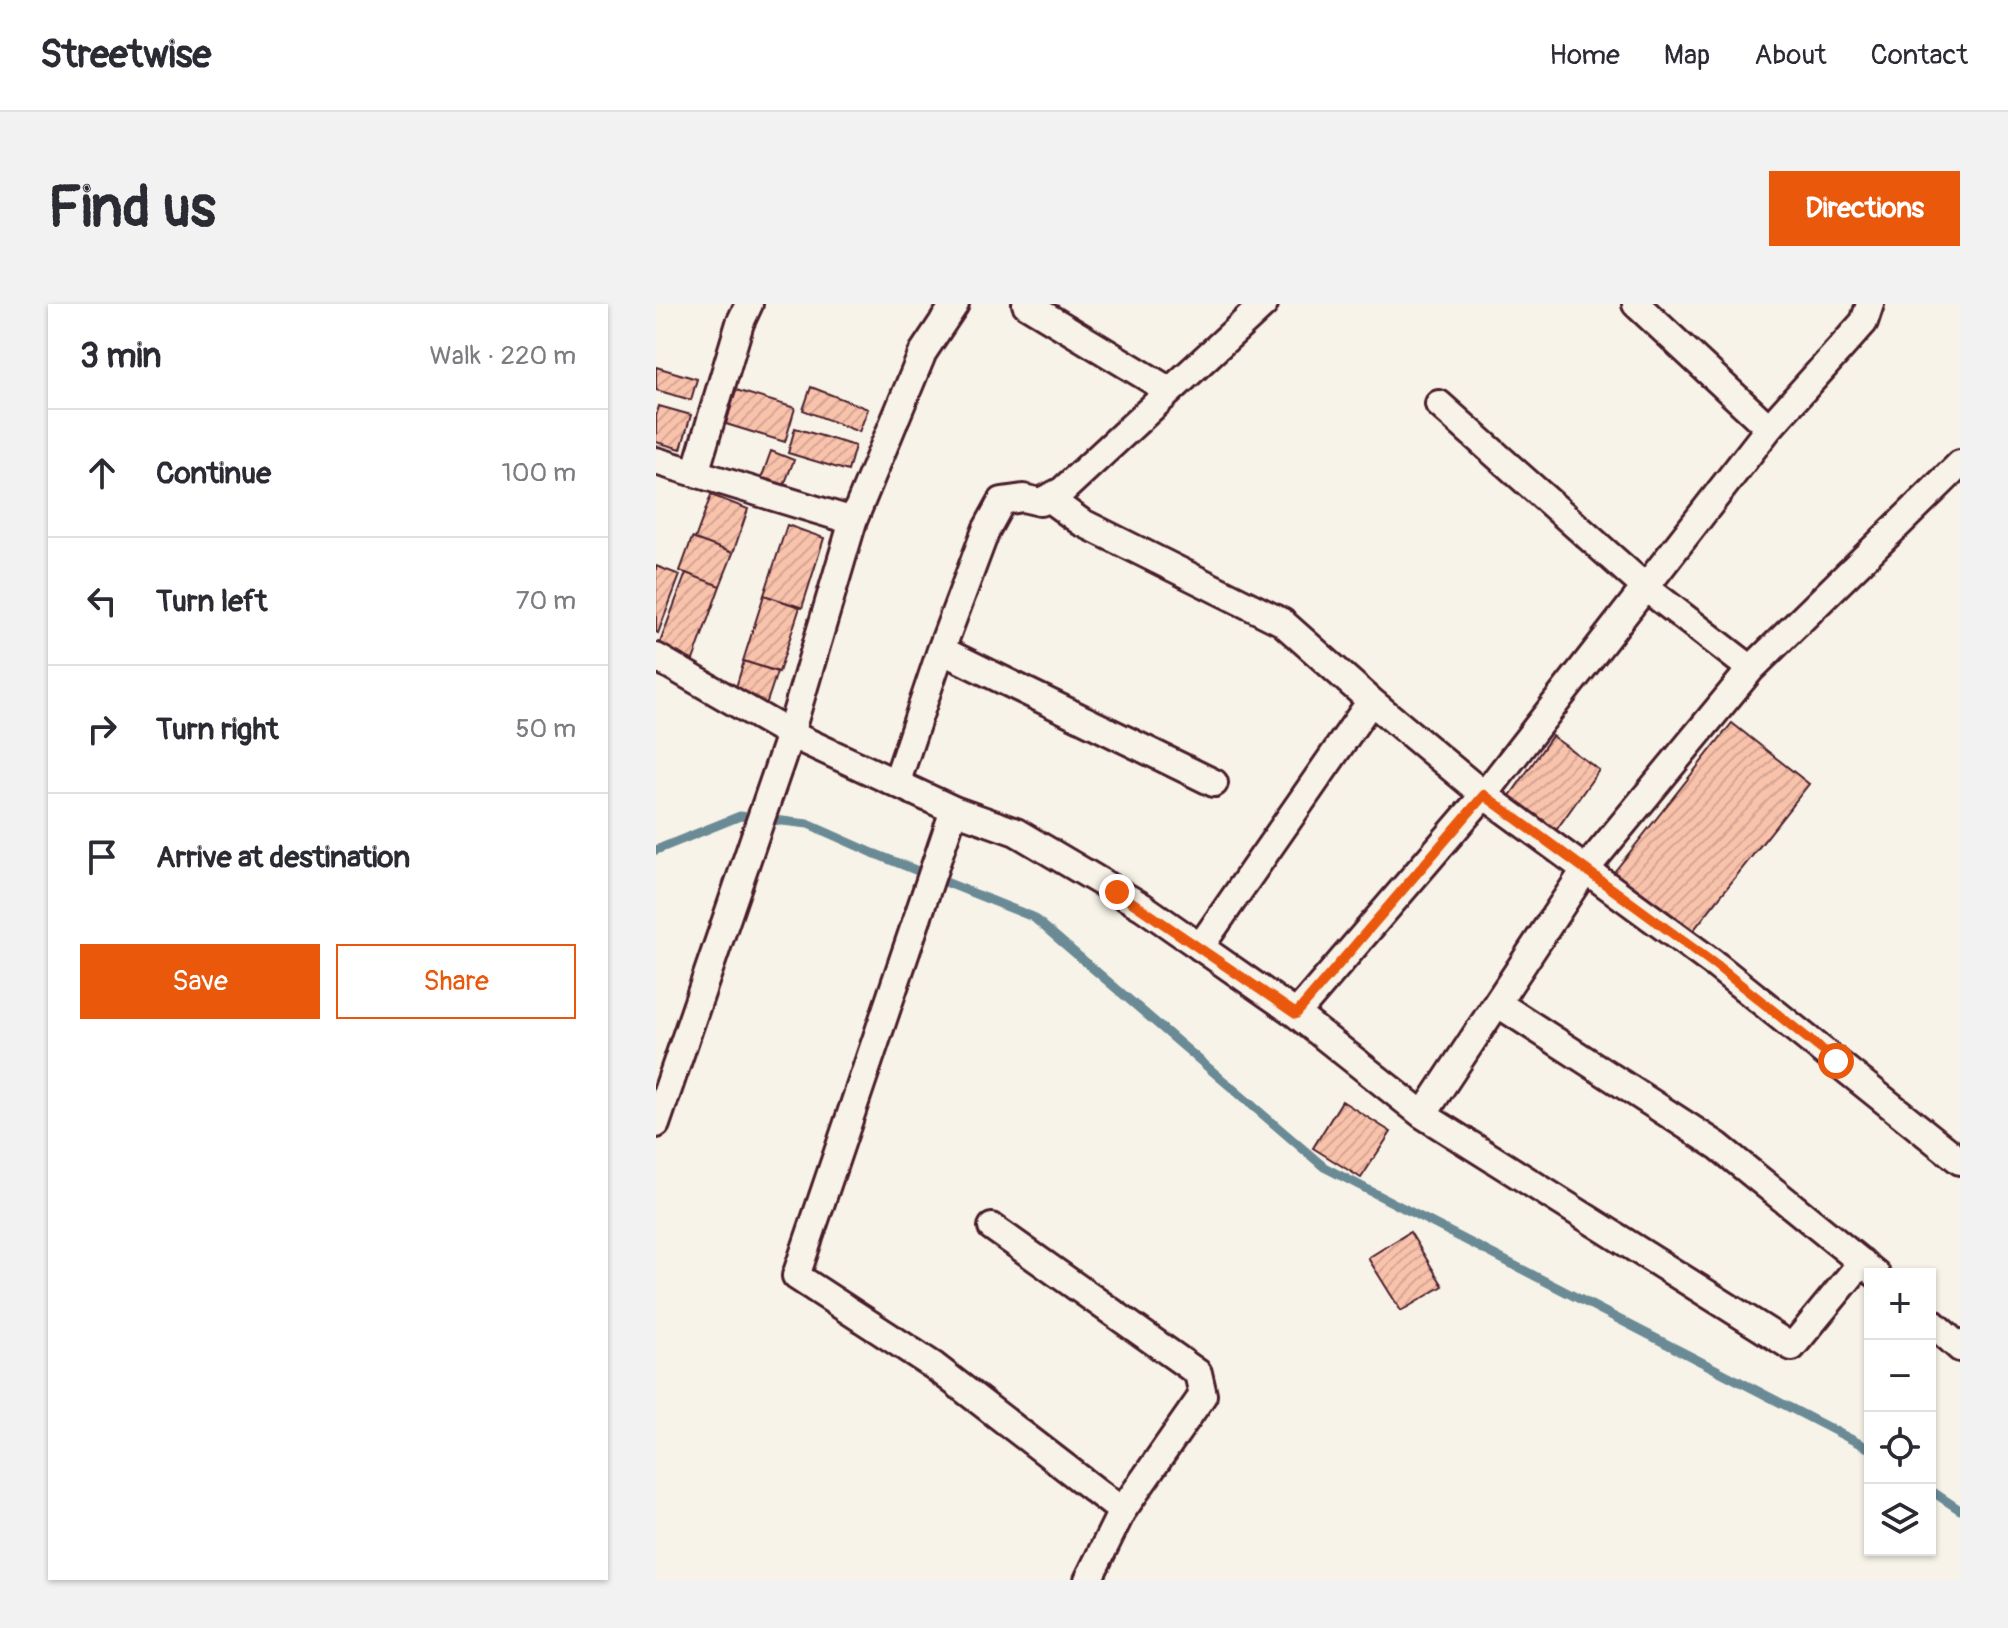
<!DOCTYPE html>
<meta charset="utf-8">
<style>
:root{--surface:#fff;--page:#f2f2f3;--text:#2b2b33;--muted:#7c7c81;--line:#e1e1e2;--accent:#ea580c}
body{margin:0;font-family:Pangolin,sans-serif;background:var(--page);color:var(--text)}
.controls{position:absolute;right:24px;bottom:24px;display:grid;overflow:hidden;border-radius:0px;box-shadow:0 2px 6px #0004}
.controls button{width:72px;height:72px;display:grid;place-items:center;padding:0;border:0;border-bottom:2px solid var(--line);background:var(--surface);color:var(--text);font:40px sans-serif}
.stop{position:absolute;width:24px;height:24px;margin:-18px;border:6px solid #ea580c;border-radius:50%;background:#fff}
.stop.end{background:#ea580c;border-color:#fff;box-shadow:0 2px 8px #0008}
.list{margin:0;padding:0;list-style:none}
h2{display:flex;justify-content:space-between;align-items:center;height:104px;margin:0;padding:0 32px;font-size:34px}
h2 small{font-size:26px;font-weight:400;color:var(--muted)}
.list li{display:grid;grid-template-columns:52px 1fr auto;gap:24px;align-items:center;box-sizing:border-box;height:128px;padding:0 32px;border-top:2px solid var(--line)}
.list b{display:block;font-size:30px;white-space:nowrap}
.list em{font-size:26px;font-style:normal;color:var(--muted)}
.actions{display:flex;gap:16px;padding:24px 32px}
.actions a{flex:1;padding:18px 0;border:2px solid var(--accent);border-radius:0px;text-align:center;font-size:28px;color:var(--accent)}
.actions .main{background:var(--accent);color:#fff}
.icon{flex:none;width:44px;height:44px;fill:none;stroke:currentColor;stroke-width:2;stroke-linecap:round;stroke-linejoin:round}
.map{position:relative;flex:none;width:1304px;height:1276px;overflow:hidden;border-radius:0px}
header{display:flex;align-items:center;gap:48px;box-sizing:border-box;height:112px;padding:0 40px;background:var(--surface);border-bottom:2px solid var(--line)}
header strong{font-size:38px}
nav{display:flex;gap:44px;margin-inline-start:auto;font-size:28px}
.intro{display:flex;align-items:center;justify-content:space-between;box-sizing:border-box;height:192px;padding:0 48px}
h1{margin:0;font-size:56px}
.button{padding:20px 36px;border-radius:0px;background:var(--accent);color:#fff;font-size:28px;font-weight:700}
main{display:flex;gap:48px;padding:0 48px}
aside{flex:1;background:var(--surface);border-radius:0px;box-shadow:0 2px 6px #0004}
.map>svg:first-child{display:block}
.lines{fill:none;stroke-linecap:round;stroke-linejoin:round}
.stream{stroke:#6b8a95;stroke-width:9}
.building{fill:url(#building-hatch);stroke:#4a1f2b;stroke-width:2}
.minor-casing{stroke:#4a1f2b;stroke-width:32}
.minor{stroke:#f7f3e8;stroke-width:26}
.route{stroke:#ea580c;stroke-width:10}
</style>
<header>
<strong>Streetwise</strong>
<nav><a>Home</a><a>Map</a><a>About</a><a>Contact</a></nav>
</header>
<div class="intro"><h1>Find us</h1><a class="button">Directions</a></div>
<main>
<aside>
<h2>3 min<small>Walk · 220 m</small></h2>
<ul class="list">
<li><svg class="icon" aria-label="ahead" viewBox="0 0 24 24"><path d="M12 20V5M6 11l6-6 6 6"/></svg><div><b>Continue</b></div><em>100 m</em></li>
<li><svg class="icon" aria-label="left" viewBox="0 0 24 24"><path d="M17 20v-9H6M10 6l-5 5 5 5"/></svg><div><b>Turn left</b></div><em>70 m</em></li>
<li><svg class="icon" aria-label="right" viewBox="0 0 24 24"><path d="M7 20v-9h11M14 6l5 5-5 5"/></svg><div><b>Turn right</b></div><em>50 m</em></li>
<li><svg class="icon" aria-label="arrive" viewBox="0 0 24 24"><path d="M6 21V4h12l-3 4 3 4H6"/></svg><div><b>Arrive at destination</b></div></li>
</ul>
<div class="actions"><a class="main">Save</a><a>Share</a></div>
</aside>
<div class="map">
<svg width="1304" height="1276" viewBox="0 0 1304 1276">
<defs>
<pattern id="building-hatch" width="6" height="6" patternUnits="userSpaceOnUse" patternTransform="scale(2)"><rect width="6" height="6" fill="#f8c2ab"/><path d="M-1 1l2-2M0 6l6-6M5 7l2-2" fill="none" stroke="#d6a693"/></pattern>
</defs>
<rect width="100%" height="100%" fill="#f7f3e8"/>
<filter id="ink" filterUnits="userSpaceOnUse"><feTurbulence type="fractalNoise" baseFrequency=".0125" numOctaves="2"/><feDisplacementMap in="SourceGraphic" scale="16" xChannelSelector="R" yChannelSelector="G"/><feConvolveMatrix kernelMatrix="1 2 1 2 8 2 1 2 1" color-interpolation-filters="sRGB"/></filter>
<g filter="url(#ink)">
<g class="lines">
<path class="stream" d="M0,546L84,512L152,520L217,549L377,613L668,863L1214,1145
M1274,1186L1304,1206"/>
</g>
<path class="building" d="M0,63L41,75L35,96L0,86Z
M155,83L212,105L203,128L147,106Z
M80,86L139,104L129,138L70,120Z
M3,102L35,111L25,145L0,138V112Z
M139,124L199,142L192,167L132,149Z
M115,147L138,156L126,186L104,178Z
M55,191L92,205L77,249L39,235Z
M131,221L168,234L146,304L108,291Z
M36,234L77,249L64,282L24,267Z
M0,262L24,271L2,329L0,328Z
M30,269L64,282L37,356L2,344Z
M108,291L144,303L123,368L87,357Z
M88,357L121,368L110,401L78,390Z
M1076,419L1153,480L1032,633L955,572Z
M896,432L943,466L898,529L851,496Z
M686,797L735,828L705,874L657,844Z
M754,928L787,982L745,1007L712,954Z"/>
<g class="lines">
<defs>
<path id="minor" d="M370,0L514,87
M980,0L1113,124
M783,100L990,284L1095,365
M0,157L197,217
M39,169L84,19L93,0
M392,194L425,218L626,318L715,397
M285,346L558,479
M0,353L134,430L298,506L360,528L487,603L640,710L767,811L1136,1043L1206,958
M241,477L285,346L330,226L346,197L367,194L384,198L406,187L608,0
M298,506L140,972L278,1062L466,1207
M544,643L715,397L828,491L1061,662L1304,857
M841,699L1062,842L1220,970
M640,710L828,491L1113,124L1208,18L1214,0
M767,811L929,566L1095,365L1304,160
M0,820L134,430L197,217L267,48L299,0
M336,923L542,1069L547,1091L466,1207L432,1276
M1274,1017L1304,1044"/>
</defs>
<use href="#minor" class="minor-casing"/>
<use href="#minor" class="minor"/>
</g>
</g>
<g class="lines" filter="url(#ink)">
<path class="route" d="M461,588L640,710L828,491L1061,662L1180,757"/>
</g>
</svg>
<div class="controls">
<button>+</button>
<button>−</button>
<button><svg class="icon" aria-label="locate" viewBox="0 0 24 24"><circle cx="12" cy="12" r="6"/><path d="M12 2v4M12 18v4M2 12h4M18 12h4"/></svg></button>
<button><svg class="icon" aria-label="layers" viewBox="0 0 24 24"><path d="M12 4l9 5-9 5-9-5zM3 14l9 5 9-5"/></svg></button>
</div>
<div class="stop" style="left:1180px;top:757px"></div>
<div class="stop end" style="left:461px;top:588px"></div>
</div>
</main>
